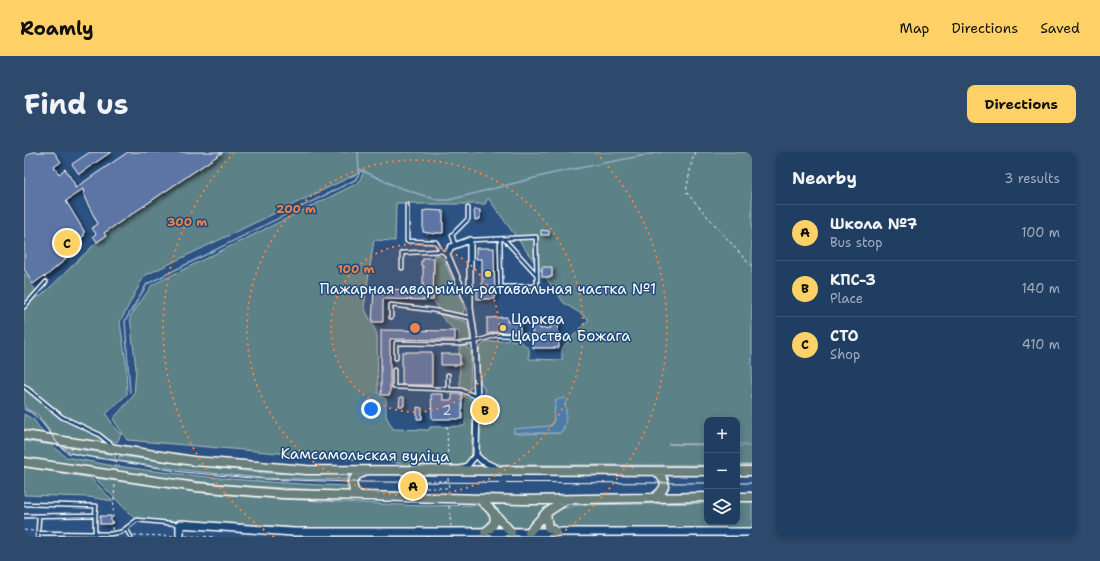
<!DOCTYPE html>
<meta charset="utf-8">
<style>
:root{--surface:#203e62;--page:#2d496b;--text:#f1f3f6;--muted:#a2aebe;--line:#3d5777;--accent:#ffd166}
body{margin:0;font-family:"Shantell Sans",sans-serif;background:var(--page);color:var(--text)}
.controls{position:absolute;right:12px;bottom:12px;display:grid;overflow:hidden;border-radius:8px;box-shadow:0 2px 6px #0003}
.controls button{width:36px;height:36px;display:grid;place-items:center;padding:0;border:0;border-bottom:1px solid var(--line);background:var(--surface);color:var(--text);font:20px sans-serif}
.you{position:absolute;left:347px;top:257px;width:14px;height:14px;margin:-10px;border:3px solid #fff;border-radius:50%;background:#1a73e8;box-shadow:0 0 0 6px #1a73e833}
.badge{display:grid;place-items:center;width:26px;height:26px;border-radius:50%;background:var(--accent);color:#111;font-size:13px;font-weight:700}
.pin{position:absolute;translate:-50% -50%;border:2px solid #fff;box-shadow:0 1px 4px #0006}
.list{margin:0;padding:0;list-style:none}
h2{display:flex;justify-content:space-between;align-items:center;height:52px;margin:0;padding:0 16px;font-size:17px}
h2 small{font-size:13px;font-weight:400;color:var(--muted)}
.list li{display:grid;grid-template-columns:26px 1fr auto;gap:12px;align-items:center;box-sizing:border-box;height:56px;padding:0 16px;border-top:1px solid var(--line)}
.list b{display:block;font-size:15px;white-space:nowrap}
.list p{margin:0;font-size:13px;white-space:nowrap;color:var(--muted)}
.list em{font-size:13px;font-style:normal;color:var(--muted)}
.icon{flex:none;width:22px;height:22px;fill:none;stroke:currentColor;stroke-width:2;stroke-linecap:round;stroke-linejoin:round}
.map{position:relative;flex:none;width:728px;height:385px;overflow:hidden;border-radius:8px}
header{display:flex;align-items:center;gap:24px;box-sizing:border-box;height:56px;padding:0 20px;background:var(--accent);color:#111}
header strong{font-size:19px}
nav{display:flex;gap:22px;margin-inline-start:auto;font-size:14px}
.intro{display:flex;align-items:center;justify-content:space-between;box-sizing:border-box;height:96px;padding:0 24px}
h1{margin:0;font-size:28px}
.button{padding:10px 18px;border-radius:8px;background:var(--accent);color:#111;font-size:14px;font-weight:700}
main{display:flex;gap:24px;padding:0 24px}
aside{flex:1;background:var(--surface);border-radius:8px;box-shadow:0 2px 6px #0003}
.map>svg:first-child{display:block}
.green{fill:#5c8186;stroke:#aec0c2;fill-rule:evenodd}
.water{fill:#4d7ba7;stroke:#94b0ca}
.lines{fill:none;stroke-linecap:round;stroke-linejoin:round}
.stream{stroke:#94b0ca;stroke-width:1.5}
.building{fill:#5c74a4;stroke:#fff;filter:url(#shadow)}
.lane-casing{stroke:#fff;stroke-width:5.5}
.street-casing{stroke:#fff;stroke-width:8}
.secondary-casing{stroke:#fff;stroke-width:10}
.primary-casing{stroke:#fff;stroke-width:11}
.path{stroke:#fff;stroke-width:1;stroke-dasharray:3 3;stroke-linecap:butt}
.lane{stroke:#1f4a7a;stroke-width:2.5}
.street{stroke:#1f4a7a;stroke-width:5}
.secondary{stroke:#1f4a7a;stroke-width:7}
.primary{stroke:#6a807d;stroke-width:8}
.tram{stroke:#fff;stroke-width:1}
.ring{fill:none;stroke:#ee8249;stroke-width:2;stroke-dasharray:2 4}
.poi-dot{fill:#ffd166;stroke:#1f4a7a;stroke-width:1.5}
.labels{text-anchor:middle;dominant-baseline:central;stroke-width:3;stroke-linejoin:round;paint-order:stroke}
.number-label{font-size:13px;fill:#d6dce8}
.poi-label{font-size:15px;fill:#fff;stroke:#1f4a7a}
.street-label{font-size:15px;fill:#fff;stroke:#1f4a7a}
.centre{fill:#ee8249;stroke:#1f4a7a;stroke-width:2}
.ring-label{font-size:12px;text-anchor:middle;font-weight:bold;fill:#ee8249;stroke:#1f4a7a;stroke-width:3;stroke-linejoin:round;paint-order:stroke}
</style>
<header>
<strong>Roamly</strong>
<nav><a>Map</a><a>Directions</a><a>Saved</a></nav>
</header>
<div class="intro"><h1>Find us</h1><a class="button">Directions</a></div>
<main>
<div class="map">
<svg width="728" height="385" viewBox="0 0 728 385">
<defs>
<filter id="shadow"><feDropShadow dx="2.5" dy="2.5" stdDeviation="2" flood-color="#0009"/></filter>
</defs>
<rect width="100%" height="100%" fill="#2b5282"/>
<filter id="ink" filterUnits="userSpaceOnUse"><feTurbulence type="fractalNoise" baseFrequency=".025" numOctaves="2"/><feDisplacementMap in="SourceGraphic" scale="8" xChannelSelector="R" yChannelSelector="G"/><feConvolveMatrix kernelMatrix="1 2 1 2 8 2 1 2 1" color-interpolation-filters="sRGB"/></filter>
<g filter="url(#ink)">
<path class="green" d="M199,0H728V292H713V268H683V292H644L683,293V313H480L463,309L454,303L456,263H464V253H461L460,236L456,229L455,199L457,194L462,190L495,188L505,197V207L538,208V196L565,167L540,151L464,46L461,52H393V51H372L371,89L350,88L340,155L353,182L354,241L357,245L362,247V264L369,277L405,278L406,275L441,274V244L450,249L447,307L441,312L432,314H384L363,308L324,307L103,288L89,267L110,243L112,217L106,165L128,133L334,31L341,18L120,124L96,170L102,210L103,242L82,262L93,279L97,282L93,290L81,288V291H78L29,284L14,263L0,255V121L16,145L73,90L81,84L80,81ZM532,248L542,258L540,276L536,281L495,282L490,281V277L527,274L529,271Z
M410,103H415L420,108L441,157L438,162L416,158L409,148Z
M415,162L443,170L446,181V188L435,189V179H431Z
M435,194L443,195L447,200L446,238L436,236Z
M0,262L10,268L19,281L0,278Z
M0,289L28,293L42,305L90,314V319L0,305Z
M713,294H728V313H713Z
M38,295L92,303L91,308C73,306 52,306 38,295Z
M95,304L238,321L326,322L322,328L238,326L159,318L94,309Z
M93,314C169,325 245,331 322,334L323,339C245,336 170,331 93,320Z
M0,315L67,326L89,349L65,345L0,343Z
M71,326L180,341L256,347L399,354L455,353L464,359L467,368L463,374L461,375L300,377L111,367Z
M713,349H728V376H533L529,374L527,364L534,357L554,353L683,351V370H713Z
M528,351L505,375H486L466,352Z"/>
<path class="water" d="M541,246C542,257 544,273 536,281H490V277L527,274L529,271L532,248Z"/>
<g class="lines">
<path class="stream" d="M335,17L371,34L401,44
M404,45L414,48H425L530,21L637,0
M106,240L101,169L123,132L331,28L335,22L334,0"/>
</g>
<path class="building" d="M8,0H30L37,10L30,15L35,22L41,17L50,31L51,36L104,0H199L80,81L82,84L73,90L69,84L72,82L68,76L74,72L61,47L59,37L42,49L60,79V84L35,100L42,107L21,125L20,124L9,132L0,117V5Z
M66,0H87L55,22L48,12Z
M403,58L419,59V81H411V82L399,80V59Z
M450,58H456V67L451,68Z
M517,78L525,79V83H517Z
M452,96H470L471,147H453V138L458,137V107H452Z
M399,106H410L409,148L359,147V170H348L350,137L399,138V114H397V109H399Z
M518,115H528V125H518Z
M483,165V170L496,169V181L472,180L463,182V166Z
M516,169V177L527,176V169H534L535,196H509L508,170Z
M357,178L431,179V188L366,187V243H357Z
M378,200H408V233H378Z
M417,202H436V213H417Z
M407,242H419V248H428V242H438V267H408Z
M376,245H380V254H375Z
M458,254H463L464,262H459Z
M393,255L398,256V267H393Z
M76,364H87V372H76Z"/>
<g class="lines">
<defs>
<path id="lane" d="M383,53V89L412,90L417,99
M480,87L513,123
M447,88L512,85L513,134L477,135L476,87
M431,92L428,83L444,67V56
M378,116V101L417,99L422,102
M0,155L22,130
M367,165V153L408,158L447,166
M372,206V191L435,192L451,190L472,183L502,184
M370,218V235L437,238L453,245
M424,223V238
M0,234L38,265L74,282L89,294
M0,352L72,354L71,363L0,364
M102,377L107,385
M14,381L15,364
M71,382V363
M14,385V381L86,382L97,380L113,368L155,372"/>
<path id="street" d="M452,303L458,309L473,316
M437,317L443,314L452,303L453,246L451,190L446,156L423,102L427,95L446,88V156"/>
<path id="secondary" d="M156,385V372L269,380H728"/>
<path id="primary" d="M0,283L170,309L283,318L683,319
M0,310L172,335L259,342L499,348L683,345
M713,319H728
M336,344L330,339L328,330L333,323L340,320
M631,345C644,335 643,329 632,319
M713,345H728
M455,347L465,356L487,380
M522,361L524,375L532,380
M461,380C469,375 472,371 470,361
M505,380L522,361L542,348"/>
</defs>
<use href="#lane" class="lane-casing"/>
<use href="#street" class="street-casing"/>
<use href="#secondary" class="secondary-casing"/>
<use href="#primary" class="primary-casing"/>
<path class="path" d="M672,0L668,8L662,40L728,115
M423,274L424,311
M91,316L93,305
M424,326L425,338
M402,329H424
M402,336H424
M425,354L427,374
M0,378L9,379
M88,378L91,331
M110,383L149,384
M162,384L192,385"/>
<use href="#lane" class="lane"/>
<use href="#street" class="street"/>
<use href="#secondary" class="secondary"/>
<use href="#primary" class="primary"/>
<path class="tram" d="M0,257C20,264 27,289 44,301L159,320L238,327L328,330L683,331
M713,331H728"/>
</g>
</g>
<circle cx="391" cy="176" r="84" fill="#ee8249" fill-opacity=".12"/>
<g class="ring">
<circle cx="391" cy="176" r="84"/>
<circle cx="391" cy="176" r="168"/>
<path d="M250 385A252 252 0 0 1 210 1M572 1A252 252 0 0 1 532 385"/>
</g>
<g class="poi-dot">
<circle cx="464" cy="122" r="4"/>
<circle cx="479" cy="176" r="4"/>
</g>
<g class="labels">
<g class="number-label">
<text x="423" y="258">2</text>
</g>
<g class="poi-label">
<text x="464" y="137">Пажарная аварыйна-ратавальная частка №1</text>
<text x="487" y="167" text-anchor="start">Царква<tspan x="487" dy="17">Царства Божага</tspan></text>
</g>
<g class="street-label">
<text transform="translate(341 303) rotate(1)">Камсамольская вуліца</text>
</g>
</g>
<circle cx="391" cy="176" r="6" class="centre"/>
<g class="ring-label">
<text x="272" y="61">200 m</text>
<text x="163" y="74">300 m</text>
<text x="332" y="121">100 m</text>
</g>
</svg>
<div class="controls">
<button>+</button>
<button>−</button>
<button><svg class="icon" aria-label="layers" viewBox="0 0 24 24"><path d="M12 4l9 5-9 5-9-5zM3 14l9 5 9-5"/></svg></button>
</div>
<div class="you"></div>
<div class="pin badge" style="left:389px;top:334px">A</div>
<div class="pin badge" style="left:461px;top:258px">B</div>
<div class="pin badge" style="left:43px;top:91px">C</div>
</div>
<aside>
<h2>Nearby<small>3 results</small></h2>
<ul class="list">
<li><span class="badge">A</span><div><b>Школа №7</b><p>Bus stop</p></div><em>100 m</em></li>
<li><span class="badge">B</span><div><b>КПС-3</b><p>Place</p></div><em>140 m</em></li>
<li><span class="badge">C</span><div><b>СТО</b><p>Shop</p></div><em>410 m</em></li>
</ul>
</aside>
</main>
